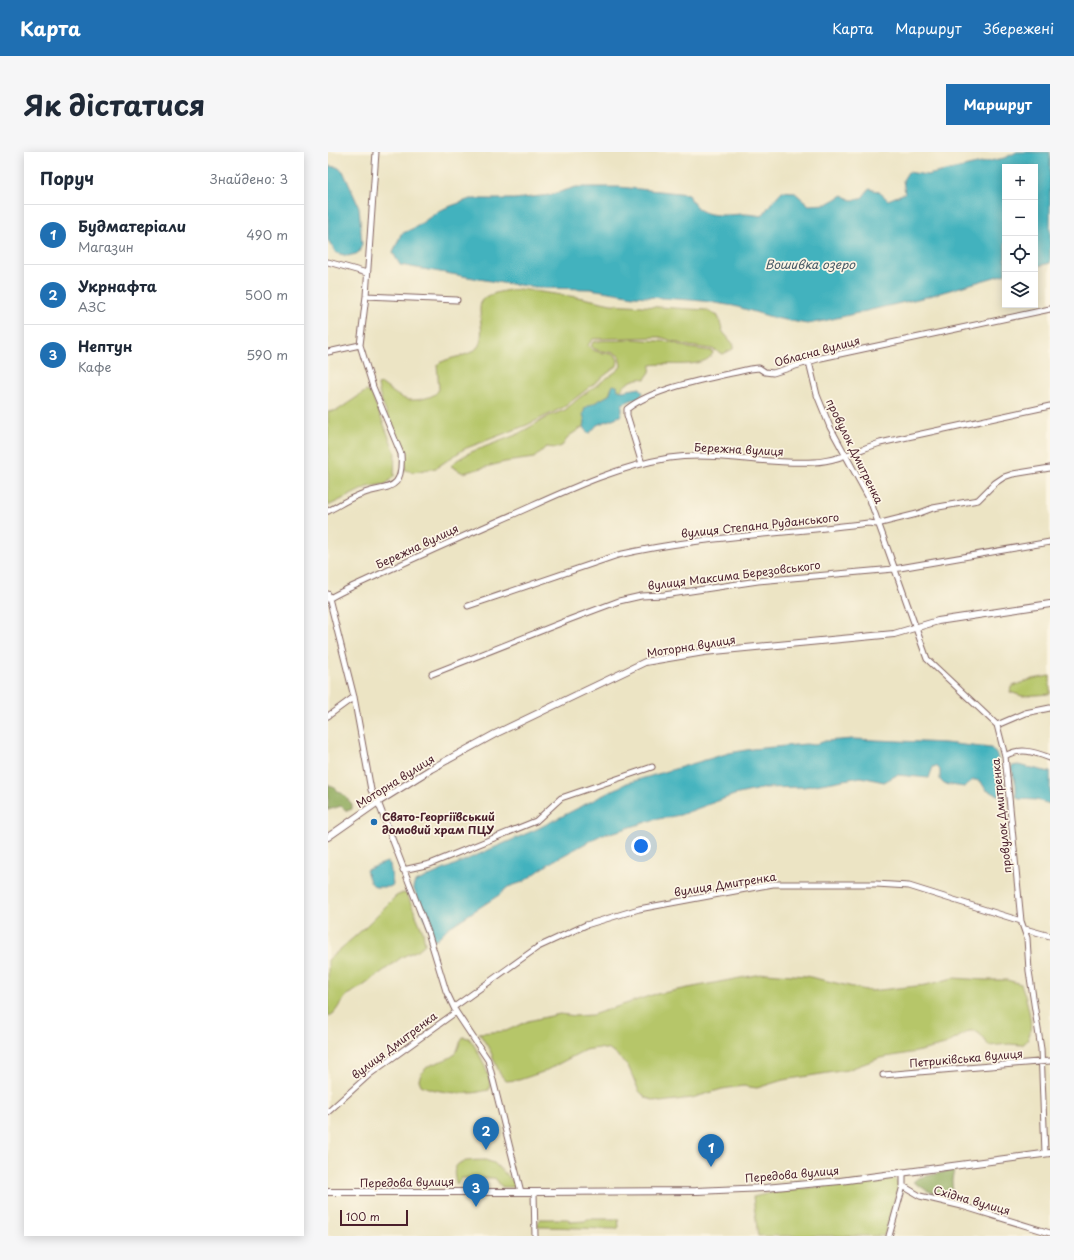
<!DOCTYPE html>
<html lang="uk">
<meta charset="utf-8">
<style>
:root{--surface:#fff;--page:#f6f6f7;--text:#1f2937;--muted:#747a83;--line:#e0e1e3;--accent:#1f6fb2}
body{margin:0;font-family:"Playpen Sans",sans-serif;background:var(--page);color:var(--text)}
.controls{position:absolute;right:12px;top:12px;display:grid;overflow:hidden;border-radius:0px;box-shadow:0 2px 10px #0003}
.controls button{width:36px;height:36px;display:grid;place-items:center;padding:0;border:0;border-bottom:1px solid var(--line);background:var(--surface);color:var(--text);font:20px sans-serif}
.scale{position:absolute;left:12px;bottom:10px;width:68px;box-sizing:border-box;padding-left:4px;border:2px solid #4a1f2b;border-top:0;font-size:11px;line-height:14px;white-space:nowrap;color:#4a1f2b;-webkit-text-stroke:3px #fcf5e5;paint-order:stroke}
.you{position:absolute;left:313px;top:694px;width:14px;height:14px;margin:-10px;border:3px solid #fff;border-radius:50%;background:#1a73e8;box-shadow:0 0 0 6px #1a73e833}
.badge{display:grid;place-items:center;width:26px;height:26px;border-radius:50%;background:var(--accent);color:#fff;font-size:13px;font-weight:700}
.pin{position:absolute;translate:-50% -33px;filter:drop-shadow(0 1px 2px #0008)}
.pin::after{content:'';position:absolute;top:21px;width:14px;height:12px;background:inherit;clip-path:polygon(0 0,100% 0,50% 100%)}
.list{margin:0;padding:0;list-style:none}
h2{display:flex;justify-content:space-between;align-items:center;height:52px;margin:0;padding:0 16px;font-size:17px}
h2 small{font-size:13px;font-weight:400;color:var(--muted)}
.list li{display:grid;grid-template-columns:26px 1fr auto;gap:12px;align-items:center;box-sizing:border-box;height:60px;padding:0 16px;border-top:1px solid var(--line)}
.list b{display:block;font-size:15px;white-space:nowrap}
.list p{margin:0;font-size:13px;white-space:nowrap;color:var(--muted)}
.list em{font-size:13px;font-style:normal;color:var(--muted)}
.icon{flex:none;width:22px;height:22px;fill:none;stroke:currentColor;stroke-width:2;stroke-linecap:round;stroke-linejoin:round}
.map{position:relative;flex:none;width:722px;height:1084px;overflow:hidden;border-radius:0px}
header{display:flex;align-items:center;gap:24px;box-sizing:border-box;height:56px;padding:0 20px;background:var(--accent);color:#fff}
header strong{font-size:19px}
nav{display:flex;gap:22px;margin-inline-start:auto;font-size:14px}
.intro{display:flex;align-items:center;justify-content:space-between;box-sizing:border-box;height:96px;padding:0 24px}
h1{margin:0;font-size:28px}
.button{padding:10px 18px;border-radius:0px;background:var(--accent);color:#fff;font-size:14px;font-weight:700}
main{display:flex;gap:24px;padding:0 24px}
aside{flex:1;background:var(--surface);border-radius:0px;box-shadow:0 2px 10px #0003}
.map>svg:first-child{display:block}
.green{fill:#b6c669;stroke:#80724a}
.forest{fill:#90ab5d;stroke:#6d6544}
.water{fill:#43b2be;stroke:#466874}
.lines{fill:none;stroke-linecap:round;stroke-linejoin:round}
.minor-casing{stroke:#836461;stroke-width:7}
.tertiary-casing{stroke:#836461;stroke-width:8}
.minor{stroke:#fff;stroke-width:5}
.tertiary{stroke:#fff;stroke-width:6}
.poi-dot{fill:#1f6fb2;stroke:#fcf5e5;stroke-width:1.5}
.labels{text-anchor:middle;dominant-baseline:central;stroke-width:3.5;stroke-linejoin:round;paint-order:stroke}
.street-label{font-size:11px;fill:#4a1f2b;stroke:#fcf5e5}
.poi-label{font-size:11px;font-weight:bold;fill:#4a1f2b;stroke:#fcf5e5;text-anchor:start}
.water-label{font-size:12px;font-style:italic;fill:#475a66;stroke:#fcf5e5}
</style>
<header>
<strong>Карта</strong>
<nav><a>Карта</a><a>Маршрут</a><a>Збережені</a></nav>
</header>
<div class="intro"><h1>Як дістатися</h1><a class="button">Маршрут</a></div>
<main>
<aside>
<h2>Поруч<small>Знайдено: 3</small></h2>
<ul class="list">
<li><span class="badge">1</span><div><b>Будматеріали</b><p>Магазин</p></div><em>490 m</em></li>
<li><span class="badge">2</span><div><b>Укрнафта</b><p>АЗС</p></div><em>500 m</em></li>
<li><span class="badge">3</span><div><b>Нептун</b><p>Кафе</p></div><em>590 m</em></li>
</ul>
</aside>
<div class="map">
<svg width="722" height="1084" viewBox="0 0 722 1084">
<rect width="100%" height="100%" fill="#fcf5e5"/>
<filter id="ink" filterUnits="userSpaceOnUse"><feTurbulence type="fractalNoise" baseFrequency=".025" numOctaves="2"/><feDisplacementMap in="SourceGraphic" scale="8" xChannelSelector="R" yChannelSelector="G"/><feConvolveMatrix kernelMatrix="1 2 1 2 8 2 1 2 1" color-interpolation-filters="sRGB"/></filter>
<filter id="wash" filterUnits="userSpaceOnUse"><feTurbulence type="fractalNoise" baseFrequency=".012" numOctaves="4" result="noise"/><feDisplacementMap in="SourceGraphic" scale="16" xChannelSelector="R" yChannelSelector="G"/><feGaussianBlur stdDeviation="0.9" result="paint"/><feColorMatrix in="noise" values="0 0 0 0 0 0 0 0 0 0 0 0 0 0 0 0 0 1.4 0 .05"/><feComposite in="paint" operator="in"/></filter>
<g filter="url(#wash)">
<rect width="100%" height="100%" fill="#ece4c4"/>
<path class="green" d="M192,137L255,146L283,152L378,158L390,164L395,180L406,193L405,197L395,202L384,197L361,194L332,185L265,187L260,193C266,203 279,199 288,204L290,208L289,214L236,255L199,273L136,297L108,316L85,320L77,318C79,287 53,263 50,233L54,232C71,244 76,252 98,246C104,244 108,243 111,237L109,213C122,202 150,207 153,187C155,174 150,161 153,149C162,140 180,138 192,137Z
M305,187L344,190L361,196L384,199L385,201C377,218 338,210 323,213L322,220L317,227C308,225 297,231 292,239L284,235L281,243L257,256V270L256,274L241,284L234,294L228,296L218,295L206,306L177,310L135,321L123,314L129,308L143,300L188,283L221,264L237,258L251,246L290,218L293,214L291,204C283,197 270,202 263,194L265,190C278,187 291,190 305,187Z
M38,239L43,241L67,300L66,324L58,332L39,335L0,354V260L10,258Z
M722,524V542L694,544L682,540L683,535L685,534L704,527Z
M75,741L79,742L95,780L97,792L90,798L74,805L35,834L19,843L6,861L0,865V808L33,779L68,744Z
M438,821L478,824L542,839L598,833L625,826L657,828H679L693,832C698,845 711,884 694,893L681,892L661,894L653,883L647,879H641L617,893L588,900L552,906L519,918L455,928L429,936L415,934L394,937L364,946L332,950L318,946L311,939L301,916L289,903L281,898L271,896L257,898L215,920L191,928L178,929L172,922L162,898L151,881L178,879L200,869L232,862L248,864L264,863L324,843Z
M135,885L141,886C148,895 166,927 161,938C154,939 148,941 142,941C129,942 103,939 93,933L91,928C95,909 116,912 127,902C131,897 131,890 135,885Z
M157,1008L166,1011L187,1031V1035H174L167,1026H133L129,1033C119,1006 139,1009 157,1008Z
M565,1026L571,1031L556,1084H430L425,1045L447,1040Z
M212,1067H240L242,1070L257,1069L259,1067H290L291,1075L289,1077C263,1077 238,1075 212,1075L210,1074V1069Z"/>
<path class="forest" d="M0,632L16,643L24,652V657L19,659L13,654L0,658Z
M625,1018L626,1019L624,1028L625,1047L600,1039L585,1030L590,1026Z"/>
<path class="water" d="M689,0H722V111L707,115V15H677V122L598,145L496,169L479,172L447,166L406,154L375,149L306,144L262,137L216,136L174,131L72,113L65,101L73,82L88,75L112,58L142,47H186L222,43L248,35H291L361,42C369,68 394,63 415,62C421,62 428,63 434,64L444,50L454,39L466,40L481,53L499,52L515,43L523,48L533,47L541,37L550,39L560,48L577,41L575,28L580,20L599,23L676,6Z
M0,14L9,15L15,19L31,55L34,92L31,100L28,102L20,104L8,101L0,88Z
M285,233L289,234L290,238L294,239L312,236L315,241L313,244L294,252V260L292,264L269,273L262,281H259L256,274L257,270L255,262L257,256L281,243Z
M525,587L617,591L663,596L669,603L677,643L675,645L658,638L653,630L648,628H645L636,635L616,632L612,628V618L608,614L605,615L601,626L569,623L556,630L533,625L476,635L437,636L406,643L352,663L325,668L290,679L273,683L225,709L195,730L180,735L171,743L120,776L109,787H105L104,785L85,735L87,730L209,677L299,631L401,601L424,597L478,592L487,593L497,589Z
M690,613L722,620V652L708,648L691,647L688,644V633L683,615L684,614Z
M59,710L62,712L65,733L61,735H47L42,730L38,718Z"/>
</g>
<g filter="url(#ink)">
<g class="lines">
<defs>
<path id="minor" d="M0,110L39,121
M38,144L129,148
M0,200L32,193
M481,210L489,243L502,275L542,348L599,507L669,573L677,604L693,769L699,786L701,819L713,897L717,1001
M314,312L299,263V257C326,235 388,225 422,217L431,216L437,220L445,221L493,206L722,157
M0,359C10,354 20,347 31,343C57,332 76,343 73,302L45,235L32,193L38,144L48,0
M0,442L26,545L43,638L50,650L100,780L118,839L128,860L160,908L193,1040
M0,447C17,437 35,430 52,422C91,404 129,387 168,370C224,346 280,316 341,306C389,299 437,313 486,310C509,309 530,298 552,291L722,254
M140,454L290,403C372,384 457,382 540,371L549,372L589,362L605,356L650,348L667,331L676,325L685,322L722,316
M104,522L243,467L291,449L313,444L336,443L430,429L566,417L722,390
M0,564L26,545
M669,573L697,561L722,556
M677,604C693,595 706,600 722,606
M75,718L102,712L208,669L233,646L324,615
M697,777L722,784
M126,855L210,795L258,773L311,757L445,732H548L581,734L693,769
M555,923L722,909
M0,960L42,922L128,860
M575,1020V1034L592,1044L634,1054L722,1081
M206,1040L207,1084
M561,1084L575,1034"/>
<path id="tertiary" d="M0,685L50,650L103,617L167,582L317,510L376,500L566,482L610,469L722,452
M0,1040H206L368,1039L437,1036L512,1029L722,1001"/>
</defs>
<use href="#minor" class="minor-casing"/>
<use href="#tertiary" class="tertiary-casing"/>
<use href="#minor" class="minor"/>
<use href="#tertiary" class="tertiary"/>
</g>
</g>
<circle class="poi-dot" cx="46" cy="670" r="4"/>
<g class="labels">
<g class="street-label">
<text transform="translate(489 199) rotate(-15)">Обласна вулиця</text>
<text transform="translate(411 297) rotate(3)">Бережна вулиця</text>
<text transform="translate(527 299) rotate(64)">провулок Дмитренка</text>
<text transform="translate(432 373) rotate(-6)">вулиця Степана Руданського</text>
<text transform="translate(89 394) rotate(-25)">Бережна вулиця</text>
<text transform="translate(406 423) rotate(-7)">вулиця Максима Березовського</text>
<text transform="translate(363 494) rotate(-9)">Моторна вулиця</text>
<text transform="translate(67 629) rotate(-32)">Моторна вулиця</text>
<text transform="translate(673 664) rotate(-96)">провулок Дмитренка</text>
<text transform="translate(397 732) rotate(-9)">вулиця Дмитренка</text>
<text transform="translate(66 893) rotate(-37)">вулиця Дмитренка</text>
<text transform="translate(638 906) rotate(-5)">Петриківська вулиця</text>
<text transform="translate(464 1022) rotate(-5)">Передова вулиця</text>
<text transform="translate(79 1030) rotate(-1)">Передова вулиця</text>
<text transform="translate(644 1048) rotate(16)">Східна вулиця</text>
</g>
<g class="poi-label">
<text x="54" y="664">Свято-Георгіївський<tspan x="54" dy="13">домовий храм ПЦУ</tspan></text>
</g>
<g class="water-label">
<text x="482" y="112">Вошивка озеро</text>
</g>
</g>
</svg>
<div class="controls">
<button>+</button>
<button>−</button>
<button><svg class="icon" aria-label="locate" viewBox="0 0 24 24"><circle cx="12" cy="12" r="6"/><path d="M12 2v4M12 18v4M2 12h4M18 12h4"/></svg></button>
<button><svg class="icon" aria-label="layers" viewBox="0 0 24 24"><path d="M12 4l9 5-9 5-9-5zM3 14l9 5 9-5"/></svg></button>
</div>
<div class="scale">100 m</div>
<div class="you"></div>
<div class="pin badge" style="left:383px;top:1015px">1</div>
<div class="pin badge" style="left:158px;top:998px">2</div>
<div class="pin badge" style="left:148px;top:1055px">3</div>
</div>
</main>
